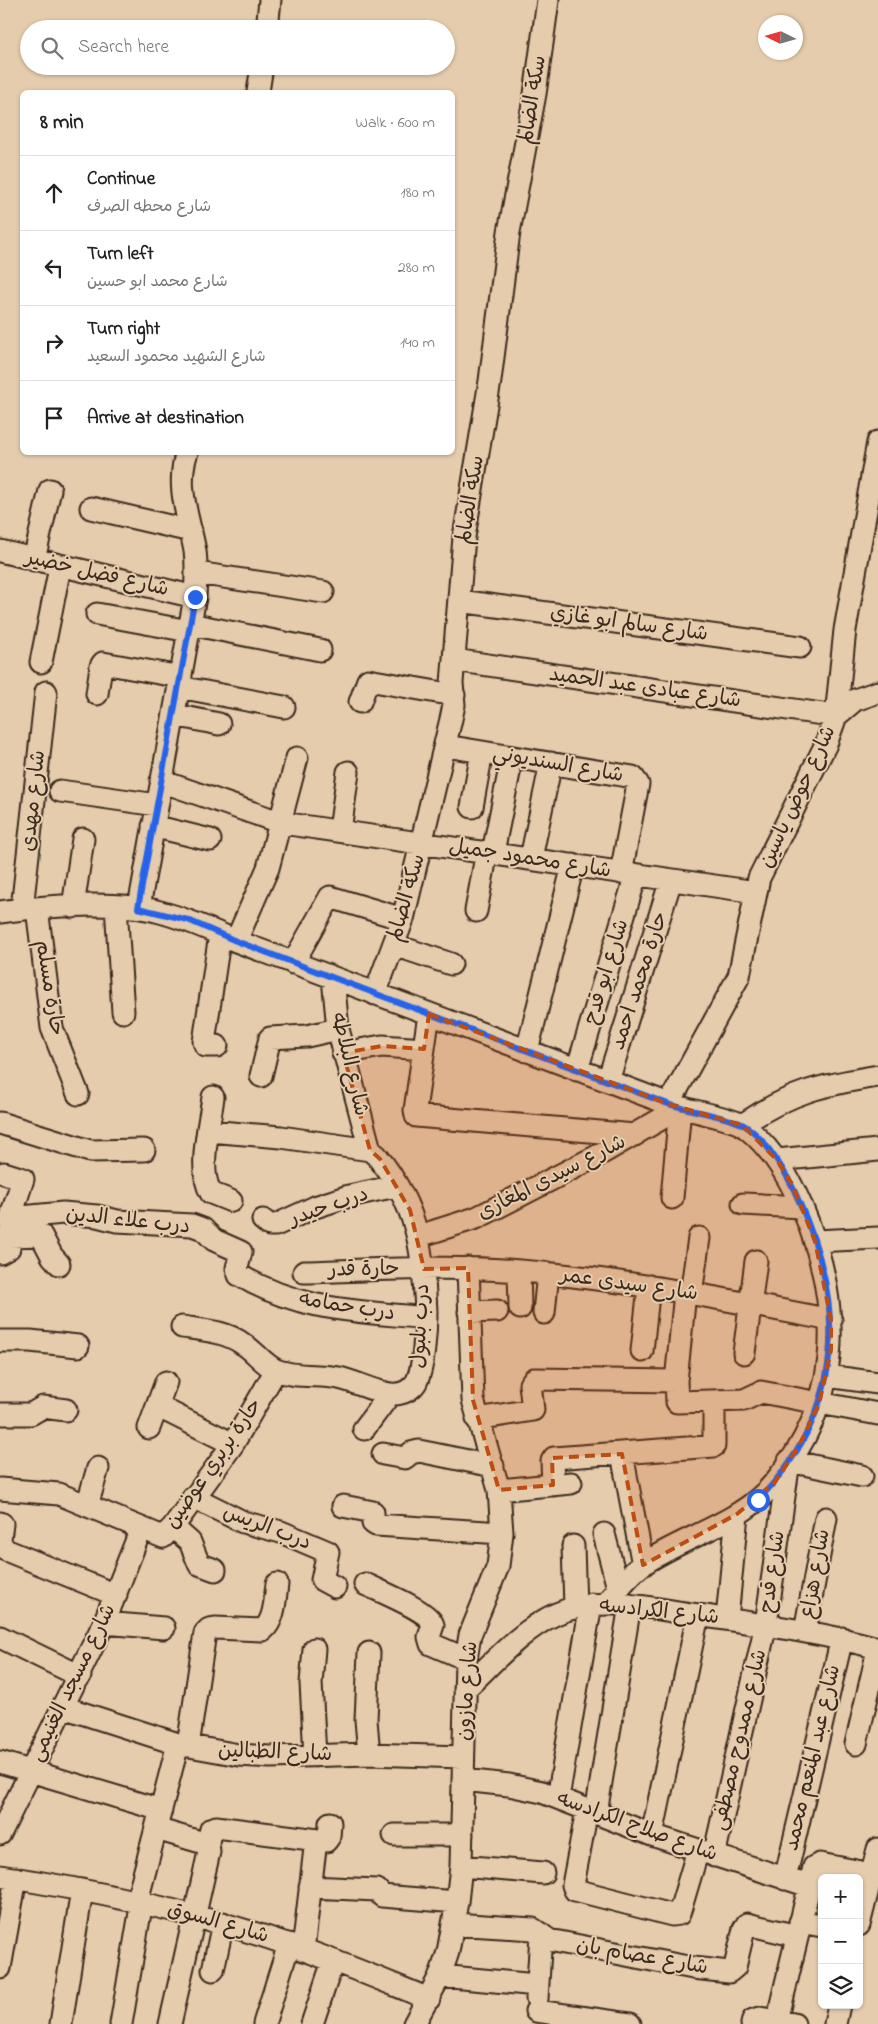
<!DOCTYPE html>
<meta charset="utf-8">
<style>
:root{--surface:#fff;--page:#f6f6f6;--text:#222;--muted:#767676;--line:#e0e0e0}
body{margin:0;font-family:"Indie Flower","Playpen Sans Arabic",sans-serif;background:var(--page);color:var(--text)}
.controls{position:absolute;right:15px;bottom:15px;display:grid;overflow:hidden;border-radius:8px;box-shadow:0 1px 4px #0004}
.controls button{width:45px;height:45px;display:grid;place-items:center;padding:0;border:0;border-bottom:1px solid var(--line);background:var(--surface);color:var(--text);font:25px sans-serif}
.compass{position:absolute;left:758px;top:15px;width:45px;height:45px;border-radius:50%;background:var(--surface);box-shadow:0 1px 4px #0004;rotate:275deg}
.stop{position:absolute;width:15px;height:15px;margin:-11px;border:4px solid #2563eb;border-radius:50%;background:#fff}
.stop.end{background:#2563eb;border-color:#fff;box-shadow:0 1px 5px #0008}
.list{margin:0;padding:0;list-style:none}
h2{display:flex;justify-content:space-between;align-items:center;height:65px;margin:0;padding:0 20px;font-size:21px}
h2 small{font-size:16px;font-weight:400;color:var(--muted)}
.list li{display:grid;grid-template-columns:32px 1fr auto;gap:15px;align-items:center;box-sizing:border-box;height:75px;padding:0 20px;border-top:1px solid var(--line)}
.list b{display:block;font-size:19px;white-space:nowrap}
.list p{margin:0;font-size:16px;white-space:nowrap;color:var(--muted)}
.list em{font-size:16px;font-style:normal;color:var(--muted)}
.icon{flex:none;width:28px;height:28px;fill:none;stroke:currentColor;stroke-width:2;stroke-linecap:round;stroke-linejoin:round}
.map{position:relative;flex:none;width:878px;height:2024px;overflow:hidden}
.search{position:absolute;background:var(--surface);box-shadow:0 1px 4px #0004;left:20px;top:20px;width:435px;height:55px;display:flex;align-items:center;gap:12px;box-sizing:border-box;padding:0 18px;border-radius:28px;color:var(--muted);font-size:19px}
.panel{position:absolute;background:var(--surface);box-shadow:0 1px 4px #0004;left:20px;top:90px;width:435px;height:365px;border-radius:8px}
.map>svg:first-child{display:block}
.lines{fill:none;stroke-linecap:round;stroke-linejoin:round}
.minor-casing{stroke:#3b2a1e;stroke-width:25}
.minor{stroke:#e5ccad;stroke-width:21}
.route{stroke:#2563eb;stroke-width:6}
.marked{fill:#bd4d10;fill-opacity:0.2;stroke:#bd4d10;stroke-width:4;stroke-dasharray:10 6;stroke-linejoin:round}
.labels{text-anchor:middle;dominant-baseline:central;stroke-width:4;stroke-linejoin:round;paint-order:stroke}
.street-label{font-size:21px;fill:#3b2a1e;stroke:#e5ccad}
</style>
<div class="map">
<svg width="878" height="2024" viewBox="0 0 878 2024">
<rect width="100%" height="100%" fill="#e5ccad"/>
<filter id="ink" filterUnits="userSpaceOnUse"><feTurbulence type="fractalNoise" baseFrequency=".02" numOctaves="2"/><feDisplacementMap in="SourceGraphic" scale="10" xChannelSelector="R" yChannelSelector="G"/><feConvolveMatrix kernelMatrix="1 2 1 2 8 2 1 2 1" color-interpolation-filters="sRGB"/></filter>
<g filter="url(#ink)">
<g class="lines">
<defs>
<path id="minor" d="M267,29L270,0
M258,92L262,66
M91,508L191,531
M0,551L195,597
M34,560L50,490
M197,573L323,592
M459,601L800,647
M97,614L189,631
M190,624L320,650
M454,660L836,716L855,700L878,692
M41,662L60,567
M179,687L284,707
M97,694L101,666L103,663L181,677
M360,702L368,680L454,695
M174,715L219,724
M446,746L633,777L638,784L621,873
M161,781L282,823L756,892
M60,791L157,805
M472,807L482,752
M153,826L210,840
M340,831L348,772
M493,852L509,773
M531,858L551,763
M116,906L123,1012
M73,907L83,839
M139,907L195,597C196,581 197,566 195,551C189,518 175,486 187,452
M37,908L52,1028L78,1094
M22,909L46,692
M476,911L487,851
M0,912C47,906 115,900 160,912C187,919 211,930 236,941L669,1104C683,1109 735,1119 744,1126C776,1151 794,1186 808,1222C843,1316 840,1402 775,1482C742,1523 687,1535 645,1563C630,1573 617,1590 606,1604
M236,941L268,868L297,758
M394,945L451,964
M293,963L330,897L403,919
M333,978L338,1029L370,1150
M375,994L403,919L451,719L454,705L452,683L464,537L490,381L509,232L535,94L548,0
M429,1014L415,1110L416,1116L635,1135
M217,1046H206L204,1042L220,934
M527,1051L573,865
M343,1053L382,1046L424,1049
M577,1070L636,875
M261,1076L270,1038L307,1036L338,1029
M608,1081L671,880
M213,1097C210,1123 197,1170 211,1193L231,1201
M669,1104L739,976L759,878L826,744L836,716L845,630L878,442
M0,1123L90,1151L144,1150
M742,1125C790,1092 822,1085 878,1076
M777,1160L878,1150
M672,1198L680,1108
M743,1204L802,1207
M11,1218L63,1213L97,1216L117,1221L192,1225L203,1229L214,1240L241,1252L237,1268L239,1275C299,1311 359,1311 426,1318
M263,1220L269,1225H276L315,1207L349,1196L396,1186
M10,1236L41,1235L52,1256L59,1264
M419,1236L476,1218L492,1210L597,1156L680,1108
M815,1241L878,1238
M0,1253L9,1248L12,1213L23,1179L4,1173
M519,1271L520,1308
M304,1272C376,1270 449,1265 520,1271C625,1279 728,1300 831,1320
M685,1293L676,1381L677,1402L744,1400L761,1392L878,1414
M691,1294L699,1238
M469,1312L497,1311
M544,1313L548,1273
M182,1327C202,1330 226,1331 243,1344C255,1351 263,1364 276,1370C295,1378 319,1374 339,1378C356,1382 373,1391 390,1394C399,1395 408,1392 414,1385C424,1375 426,1327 426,1311C423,1249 418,1207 377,1156L370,1150L281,1137L208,1131
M0,1341H30L78,1346
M642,1351L649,1286
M744,1353L756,1261
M827,1376L878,1383
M157,1406L233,1444
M0,1414H31L43,1407L66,1410
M477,1419L533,1410L530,1384L534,1379L676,1381
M149,1428L166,1382
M364,1429L390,1394
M383,1454L405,1458L411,1453L419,1451L493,1466
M622,1454L643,1565
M553,1485L552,1461L554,1458L714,1446V1401
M0,1489L59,1494L163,1537L173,1527L233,1444L276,1370
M499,1490L571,1483
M193,1497L243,1522L281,1532L328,1552L322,1580L335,1587
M87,1506L98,1468
M343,1506L373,1512V1523L376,1525L502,1533
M0,1523L2,1524L0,1539
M173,1527L190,1542L199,1564L215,1570
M604,1534L618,1588
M0,1541L4,1549L8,1551L116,1595
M573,1546L575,1607
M365,1584C379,1591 430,1611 433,1625L429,1637L431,1644L466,1659
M727,1619L737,1514
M104,1623L164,1628
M805,1631L826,1518
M0,1637L80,1676
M314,1649L311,1683L315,1756
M465,1689C493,1663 521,1630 556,1614C602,1594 651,1609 698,1615C759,1624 819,1632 878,1648
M63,1707L178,1744L239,1755L270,1757L369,1754L463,1757
M856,1744L878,1650
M188,1746L205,1633L209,1629L215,1628L263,1630C275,1620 275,1599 277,1584
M369,1754L366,1720L369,1653
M0,1762L161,1810
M463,1780L509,1785L542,1792L652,1835L809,1886
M558,1798L591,1604
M587,1810L573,1885L575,1890L672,1915L679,1914L698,1850
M596,1813L630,1605
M156,1829L204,1843L208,1842L211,1829L216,1827L326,1841L329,1837L330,1823
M0,1834L104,1623L141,1529
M394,1835H462
M652,1835L698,1615
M714,1856L766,1624L789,1461L862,1476
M461,1866L543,1873
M0,1876C98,1891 194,1912 287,1944C335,1960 382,1980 429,1999
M785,1879L842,1638
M310,1887L377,1890L382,1896L457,1902
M137,1901L178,1744
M800,1922L822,1926
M454,1924L533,1929L549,1940L693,1968L729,1972L735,1967L744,1929L747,1924L797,1936
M859,1925L878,1849
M303,1950L316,1840
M0,1968L16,1878
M213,1970L223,1923
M440,1976L537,1985
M537,1999L541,1934
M536,2011L630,2024
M777,2021L814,1867L820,1864L872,1874
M61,2024L82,1890
M121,2024L142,1901
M170,2024L209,1852L208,1842
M264,2024L289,1944
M312,2024L333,1961
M414,2024L440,1976L448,1952L457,1902L461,1866L466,1659L470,1635L498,1566L502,1533L499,1490L473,1400L468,1268
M752,2024L753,2020L760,2018L794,2024
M835,2024L839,2005"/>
</defs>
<use href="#minor" class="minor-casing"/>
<use href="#minor" class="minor"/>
</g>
</g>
<g class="lines" filter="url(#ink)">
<path class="route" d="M195,597L138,908L188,920L236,941L668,1104C690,1111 722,1115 742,1124C764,1135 789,1177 798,1199C847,1307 845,1411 758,1500"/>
</g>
<path class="marked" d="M429,1014L669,1104L742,1125L777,1160L792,1184L815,1241L831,1320V1350L819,1404L799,1446L775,1482L737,1514L643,1565L622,1454L552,1458L553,1485L499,1490L473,1400L468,1268L424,1269L410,1210L380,1159L370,1150L343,1053L382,1046L424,1049Z"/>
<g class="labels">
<g class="street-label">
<text transform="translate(533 100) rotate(-81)">سكة الضالم</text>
<text transform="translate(471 500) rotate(-81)">سكة الضالم</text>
<text transform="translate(97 574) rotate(13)">شارع فضل خضير</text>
<text transform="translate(629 624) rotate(8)">شارع سالم ابو غازي</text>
<text transform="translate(645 688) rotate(8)">شارع عبادى عبد الحميد</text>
<text transform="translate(558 765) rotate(10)">شارع السنديوني</text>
<text transform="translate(798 797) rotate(-65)">شارع حوض ياسين</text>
<text transform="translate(34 801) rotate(-84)">شارع مهدى</text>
<text transform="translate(530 859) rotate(9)">شارع محمود جميل</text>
<text transform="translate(407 898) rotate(-74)">سكة الضالم</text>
<text transform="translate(607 972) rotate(-73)">شارع ابو قدح</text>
<text transform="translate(640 981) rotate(-72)">حارة محمد احمد</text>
<text transform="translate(49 988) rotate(81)">حارة مسلم</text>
<text transform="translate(349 1064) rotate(77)">شارع البلاطه</text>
<text transform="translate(552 1178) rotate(-27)">شارع سيدى المغازى</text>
<text transform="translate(329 1207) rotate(-19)">درب حيدر</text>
<text transform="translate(128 1221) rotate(6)">درب علاء الدين</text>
<text transform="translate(364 1270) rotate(-1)">حارة قدر</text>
<text transform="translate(629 1285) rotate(8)">شارع سيدى عمر</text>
<text transform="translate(347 1307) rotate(9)">درب حمامه</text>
<text transform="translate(421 1326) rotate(-87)">درب بلبول</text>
<text transform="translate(214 1464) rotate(-55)">حارة بربري عوضين</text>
<text transform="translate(267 1528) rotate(21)">درب الريس</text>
<text transform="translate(773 1572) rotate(-82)">شارع قدح</text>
<text transform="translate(816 1574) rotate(-80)">شارع هزاع</text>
<text transform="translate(659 1612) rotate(6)">شارع الكرادسه</text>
<text transform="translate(73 1683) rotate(-64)">شارع مسجد الغنيمى</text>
<text transform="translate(468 1691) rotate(-86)">شارع مازون</text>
<text transform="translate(740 1740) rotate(-77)">شارع ممدوح مصطفى</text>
<text transform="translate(275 1753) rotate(2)">شارع الطبالين</text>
<text transform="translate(813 1758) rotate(-77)">شارع عبد المنعم محمد</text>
<text transform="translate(637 1827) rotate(20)">شارع صلاح الكرادسه</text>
<text transform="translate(218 1923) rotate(16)">شارع السوق</text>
<text transform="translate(642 1957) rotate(10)">شارع عصام بان</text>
</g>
</g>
</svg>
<div class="controls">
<button>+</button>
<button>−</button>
<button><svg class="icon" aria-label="layers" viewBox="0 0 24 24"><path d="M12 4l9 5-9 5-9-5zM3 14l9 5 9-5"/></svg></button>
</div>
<svg class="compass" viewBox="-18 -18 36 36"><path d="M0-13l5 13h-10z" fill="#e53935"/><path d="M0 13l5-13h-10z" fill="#767676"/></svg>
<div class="stop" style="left:758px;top:1500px"></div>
<div class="stop end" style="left:195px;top:597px"></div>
<div class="search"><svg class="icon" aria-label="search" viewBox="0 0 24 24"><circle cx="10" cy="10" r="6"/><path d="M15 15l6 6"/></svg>Search here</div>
<section class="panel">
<h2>8 min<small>Walk · 600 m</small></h2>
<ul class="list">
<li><svg class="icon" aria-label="ahead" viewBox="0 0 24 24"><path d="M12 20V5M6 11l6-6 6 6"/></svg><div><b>Continue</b><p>شارع محطه الصرف</p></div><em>180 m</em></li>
<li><svg class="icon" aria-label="left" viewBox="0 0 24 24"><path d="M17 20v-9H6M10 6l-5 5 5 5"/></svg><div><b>Turn left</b><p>شارع محمد ابو حسين</p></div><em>280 m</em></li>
<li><svg class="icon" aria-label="right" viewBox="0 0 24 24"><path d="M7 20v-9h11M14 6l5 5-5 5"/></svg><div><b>Turn right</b><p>شارع الشهيد محمود السعيد</p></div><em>140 m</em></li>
<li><svg class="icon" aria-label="arrive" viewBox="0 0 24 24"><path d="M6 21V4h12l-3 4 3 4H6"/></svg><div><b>Arrive at destination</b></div></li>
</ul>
</section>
</div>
